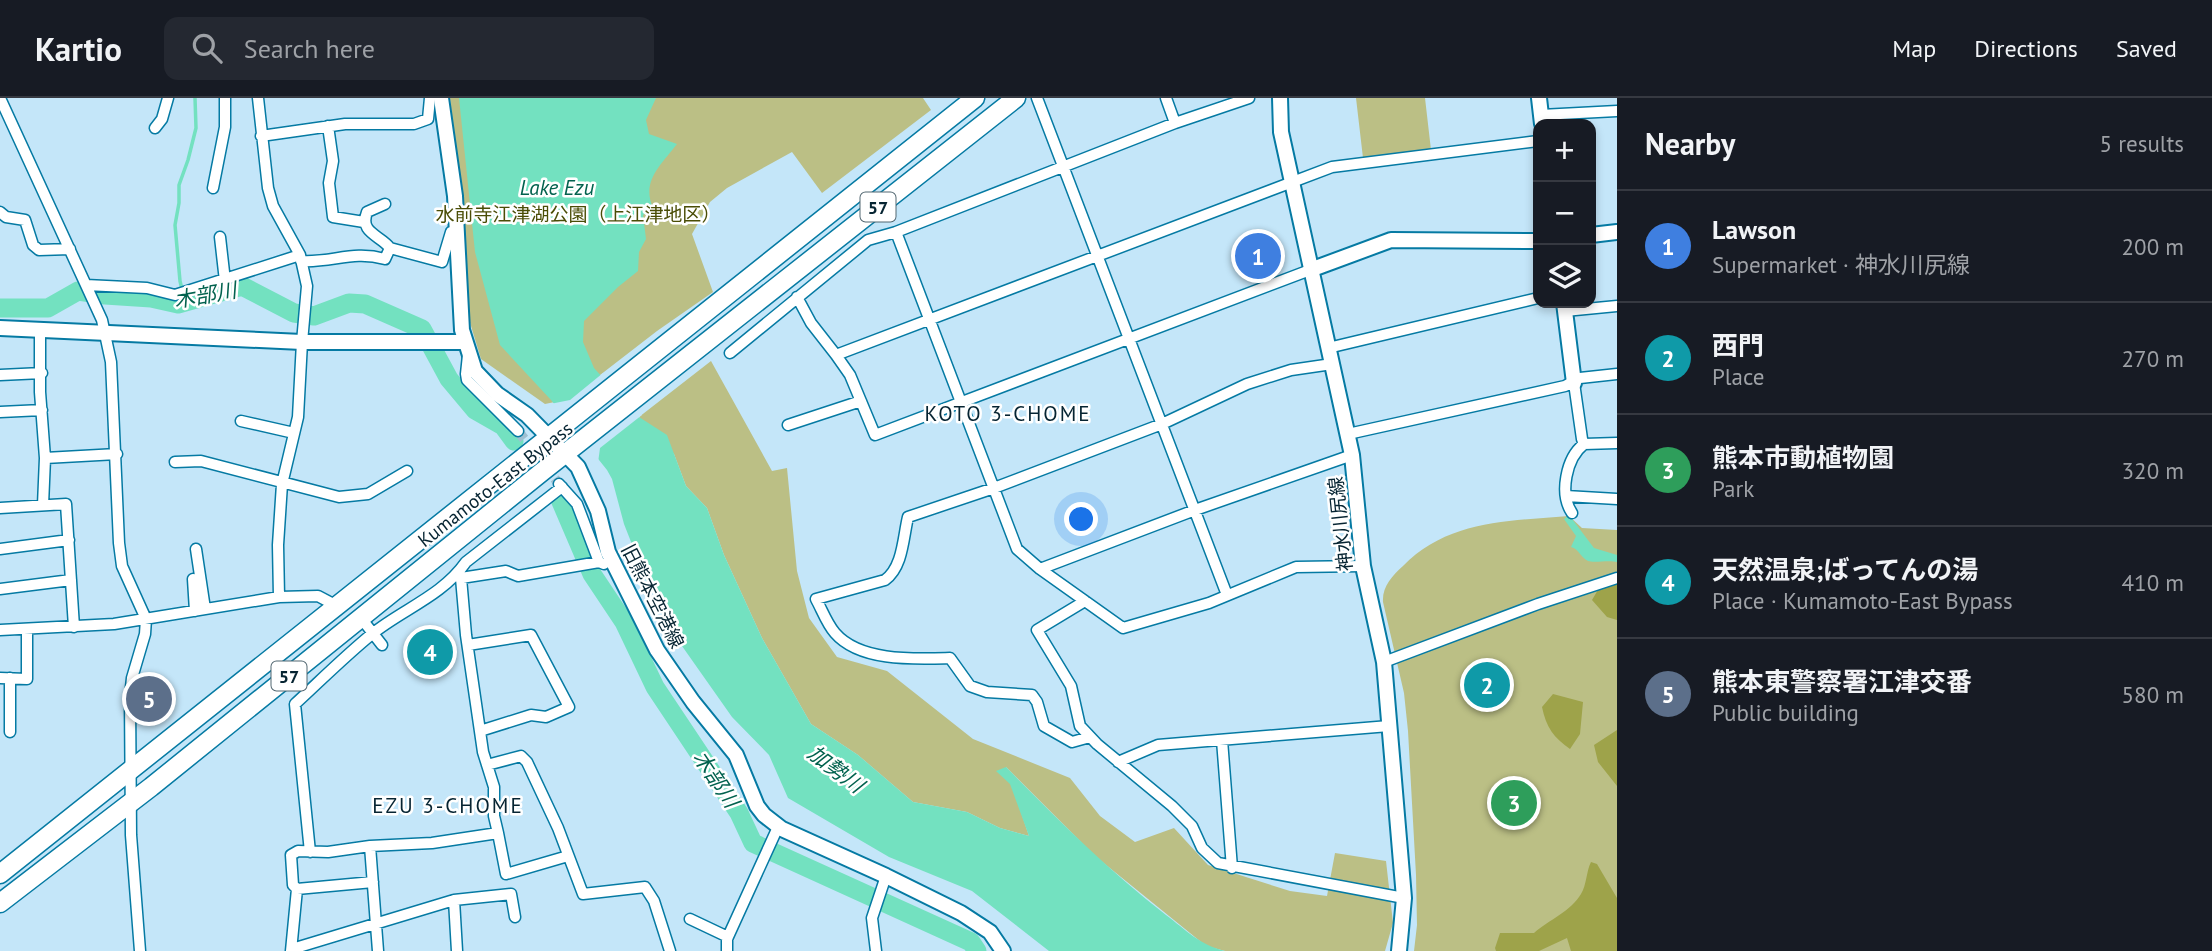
<!DOCTYPE html>
<meta charset="utf-8">
<style>
:root{--surface:#171b24;--page:#242831;--text:#f1f3f6;--muted:#9ea1a6;--line:#363941;--accent:#0f766e}
body{margin:0;font-family:"PT Sans","Noto Sans JP",sans-serif;background:var(--page);color:var(--text)}
.controls{position:absolute;right:21px;top:21px;display:grid;overflow:hidden;border-radius:14px;box-shadow:0 4px 10px #0003}
.controls button{width:63px;height:63px;display:grid;place-items:center;padding:0;border:0;border-bottom:2px solid var(--line);background:var(--surface);color:var(--text);font:35px sans-serif}
.you{position:absolute;left:1082px;top:422px;width:24px;height:24px;margin:-18px;border:5px solid #fff;border-radius:50%;background:#1a73e8;box-shadow:0 0 0 10px #1a73e833}
.badge{display:grid;place-items:center;width:46px;height:46px;border-radius:50%;background:var(--accent);color:#fff;font-size:23px;font-weight:700}
.pin{position:absolute;translate:-50% -50%;border:4px solid #fff;box-shadow:0 2px 7px #0006}
.list{margin:0;padding:0;list-style:none}
h2{display:flex;justify-content:space-between;align-items:center;height:91px;margin:0;padding:0 28px;font-size:30px}
h2 small{font-size:23px;font-weight:400;color:var(--muted)}
.list li{display:grid;grid-template-columns:46px 1fr auto;gap:21px;align-items:center;box-sizing:border-box;height:112px;padding:0 28px;border-top:2px solid var(--line)}
.list b{display:block;font-size:26px;white-space:nowrap}
.list p{margin:0;font-size:23px;white-space:nowrap;color:var(--muted)}
.list em{font-size:23px;font-style:normal;color:var(--muted)}
.icon{flex:none;width:38px;height:38px;fill:none;stroke:currentColor;stroke-width:2;stroke-linecap:round;stroke-linejoin:round}
.map{position:relative;flex:none;width:1617px;height:853px;overflow:hidden}
header{display:flex;align-items:center;gap:42px;box-sizing:border-box;height:98px;padding:0 35px;background:var(--surface);border-bottom:2px solid var(--line)}
header strong{font-size:33px}
nav{display:flex;gap:38px;margin-inline-start:auto;font-size:24px}
.search{width:490px;height:63px;background:var(--page);display:flex;align-items:center;gap:18px;box-sizing:border-box;padding:0 24px;border-radius:14px;color:var(--muted);font-size:26px}
main{display:flex}
aside{flex:1;background:var(--surface)}
.map>svg:first-child{display:block}
.green{fill:#bbbf85}
.forest{fill:#9ea34a}
.water{fill:#73e1c0}
.pier{fill:#c4e6f9}
.lines{fill:none;stroke-linecap:round;stroke-linejoin:round}
.stream{stroke:#73e1c0;stroke-width:3.5}
.river{stroke:#73e1c0;stroke-width:19}
.street-tunnel{stroke:#9ebfd1;stroke-width:10;stroke-dasharray:10 5;stroke-linecap:butt}
.street-casing{stroke:#057aa3;stroke-width:13}
.secondary-casing{stroke:#057aa3;stroke-width:18}
.highway-casing{stroke:#057aa3;stroke-width:21}
.street{stroke:#fff;stroke-width:10}
.secondary{stroke:#fff;stroke-width:14}
.highway{stroke:#fff;stroke-width:18}
.labels{text-anchor:middle;dominant-baseline:central;stroke-width:5;stroke-linejoin:round;paint-order:stroke}
.shield{fill:#fff;stroke:#516670;stroke-width:2}
.shield-label{font-size:18px;font-weight:bold;fill:#062432}
.park-label{font-size:19px;fill:#4a4d06;stroke:#fff}
.street-label{font-size:19px;fill:#062432;stroke:#fff}
.water-label{font-size:21px;font-style:italic;fill:#02624e;stroke:#fff}
.neighbourhood-label{font-size:21px;letter-spacing:2px;fill:#062432;stroke:#fff}
</style>
<header>
<strong>Kartio</strong>
<div class="search"><svg class="icon" aria-label="search" viewBox="0 0 24 24"><circle cx="10" cy="10" r="6"/><path d="M15 15l6 6"/></svg>Search here</div>
<nav><a>Map</a><a>Directions</a><a>Saved</a></nav>
</header>
<main>
<div class="map">
<svg width="1617" height="853" viewBox="0 0 1617 853">
<rect width="100%" height="100%" fill="#c4e6f9"/>
<path class="green" d="M450,0H923L931,12L822,95L792,54L727,90L710,104L692,136L713,194L657,233L569,301L545,306L481,261L468,218L464,134Z
M1356,0H1425L1431,52L1363,60Z
M711,263L772,373L787,370L797,473L809,520L837,559L887,573L973,641L1070,680L1100,718L1135,744L1174,730L1208,767L1290,793L1327,798L1335,755L1386,763L1393,825L1385,853H1225L1206,848L1095,758L1006,669L1029,738L1000,730L967,714L913,704L858,657L811,626L762,540L724,457L707,410L686,388L674,356L639,319Z
M1569,418L1582,430L1617,432V853H1414L1417,827L1416,777L1408,633L1404,595L1383,504C1382,489 1392,478 1403,468C1448,422 1509,423 1569,418Z"/>
<path class="forest" d="M1602,485H1617V522L1607,519L1592,502Z
M1553,596L1583,604L1580,636L1570,651C1554,640 1546,629 1542,609Z
M1617,632V688L1598,664L1594,647Z
M1591,764L1597,766L1617,800V853H1571L1567,840L1539,853H1496L1495,850L1500,835H1534C1549,822 1571,813 1581,796C1587,786 1586,774 1591,764Z"/>
<path class="water" d="M459,0H656L646,22L649,36L677,46C661,67 641,83 653,110L643,117L646,141L639,154L638,173L618,189L584,223L583,244L594,270L639,319L667,337L686,388L707,410L724,457L762,540L811,626L858,657L913,704L967,714L1000,730L1029,738L1010,686L996,673L1006,669C1057,721 1108,772 1166,817C1186,832 1200,847 1225,853H1049L972,793L889,759L788,700L769,657L732,619L682,548L646,482L624,426L612,381L607,372L551,302L500,247L475,154Z
M1569,417L1594,450L1617,457V464C1609,462 1594,465 1588,463C1581,460 1579,451 1571,449L1576,438L1564,421Z"/>
<path class="pier" d="M603,275L642,317L600,350L598,365L550,306L570,302Z"/>
<g class="lines">
<path class="stream" d="M185,204L180,183L175,127L179,105V87L188,62L196,30L195,0"/>
<path class="river" d="M0,210H48L78,193L105,197L151,200L178,206L242,188L294,215L314,218L349,205L365,206L422,231L449,281L475,312L503,328L514,343
M559,399L592,476L624,524L655,589L739,715L753,745L971,844L977,853"/>
<path class="street-tunnel" d="M518,333L559,386"/>
<defs>
<path id="street" d="M0,0L102,222L111,264L119,445L122,468L146,521L145,536L132,580L130,599L131,737L140,853
M258,0L268,90L273,108L300,157L307,188L302,244L298,319L282,386L278,447L279,499
M1037,0L1227,497
M1166,0L1175,25
M1249,0L1175,25L896,134L1017,451L1040,471L1123,530L1209,505L1296,469L1363,468
M1541,17L1617,13
M328,28L333,63L329,85L333,119L364,124
M155,30L162,21L168,0
M261,38L345,26H414L428,21L430,0
M213,90L225,29V0
M385,106L367,114C359,135 380,137 390,150
M0,114L6,119L25,122L33,147L39,152L70,151
M220,139L225,183
M301,163C333,165 352,152 385,161L390,150L442,164L451,134L458,133
M1310,172L875,337L850,277L836,257L1332,69L1538,43
M86,187L147,190L175,197L300,157
M797,199L811,225L836,257
M1565,213L1617,208
M40,232V294L45,360L43,407
M1328,250L1538,200
M730,255L868,142L896,134
M468,257L466,276L467,282L518,333
M0,277L42,275
M1574,285L1582,341L1584,346L1617,345
M0,314L42,312
M241,323L294,335
M788,327L861,303
M1348,336L1565,288L1580,280L1617,276
M45,360L117,356
M175,364L201,363L339,399L368,396L407,373
M559,386L577,406L599,464L604,466
M1566,398L1617,401
M0,410L66,406L74,529
M1572,415C1559,396 1566,360 1584,346
M0,451L69,442
M196,451L205,511
M1040,471L1195,412L1352,357
M461,480L506,473L518,478L599,464
M193,481L195,513
M0,491L71,482
M1085,503L1037,532L1071,588L1080,628L1097,646L1172,708L1192,728L1202,750L1218,765L1404,800
M361,520L382,547
M0,532L114,526L279,499L318,498L337,508
M468,547L531,537L569,609L546,619L531,617L480,633
M1384,564L1538,506L1617,480
M0,580L27,581V531
M10,634V580
M1090,639L1072,644L1044,628L1037,604L1032,597L987,594L970,588L950,560C915,561 860,564 835,535C827,526 822,512 816,501L885,482C903,469 903,440 908,419L994,390L1162,326L1247,286L1291,272L1332,266
M1222,642L1232,770
M1118,664L1158,647L1389,628
M487,667L521,658L527,664L558,730L583,796L645,789L654,803L670,853
M498,735L506,776L568,758
M370,748L378,853
M310,754L295,606C320,583 345,558 372,536C403,511 442,498 466,464L562,389
M297,791L373,784
M454,802L511,796L515,819
M690,821L728,839
M292,851L454,802L457,853
M291,853L297,791L293,787L291,757L298,753L328,754L370,748L432,745L498,735L494,718V689L483,654L466,537L461,480L457,476
M727,853V841L778,729
M876,853L872,820L886,778"/>
<path id="secondary" d="M441,0L455,98L462,232L475,273L497,296L527,317L578,369L598,413L608,454L657,552L693,604L736,657L757,708L764,717L782,731L886,778L961,815L990,834L1003,853
M1280,0L1281,34L1352,357L1363,468L1384,564L1404,800L1399,853
M1539,0L1542,26
M1591,137L1617,134
M1310,172L1391,142L1538,143
M1564,205L1574,285
M0,230L302,244H465"/>
<path id="highway" d="M0,776L975,0
M0,805L151,689L543,373L1016,0"/>
</defs>
<use href="#street" class="street-casing"/>
<use href="#secondary" class="secondary-casing"/>
<use href="#highway" class="highway-casing"/>
<use href="#street" class="street"/>
<use href="#secondary" class="secondary"/>
<use href="#highway" class="highway"/>
</g>
<g class="labels">
<g class="shield">
<rect x="860.5" y="94.5" width="35" height="29" rx="5"/>
<rect x="271.5" y="563.5" width="35" height="29" rx="5"/>
</g>
<g class="shield-label">
<text x="878" y="109">57</text>
<text x="289" y="578">57</text>
</g>
<g class="park-label">
<text x="578" y="116">水前寺江津湖公園（上江津地区）</text>
</g>
<g class="street-label">
<text transform="translate(495 386) rotate(-38)">Kumamoto-East Bypass</text>
<text transform="translate(1340 426) rotate(-96)">神水川尻線</text>
<text transform="translate(653 498) rotate(63)">旧熊本空港線</text>
</g>
<g class="water-label">
<text x="557" y="89">Lake Ezu</text>
<text transform="translate(205 197) rotate(-10)">木部川</text>
<text transform="translate(836 671) rotate(37)">加勢川</text>
<text transform="translate(716 681) rotate(56)">木部川</text>
</g>
<g class="neighbourhood-label">
<text x="1008" y="315">KOTO 3-CHOME</text>
<text x="448" y="707">EZU 3-CHOME</text>
</g>
</g>
</svg>
<div class="controls">
<button>+</button>
<button>−</button>
<button><svg class="icon" aria-label="layers" viewBox="0 0 24 24"><path d="M12 4l9 5-9 5-9-5zM3 14l9 5 9-5"/></svg></button>
</div>
<div class="you"></div>
<div class="pin badge" style="left:1258px;top:158px;background:#3f7fe0">1</div>
<div class="pin badge" style="left:1487px;top:587px;background:#0f9aa8">2</div>
<div class="pin badge" style="left:1514px;top:705px;background:#2e9e5b">3</div>
<div class="pin badge" style="left:430px;top:554px;background:#0f9aa8">4</div>
<div class="pin badge" style="left:149px;top:601px;background:#5c6f8a">5</div>
</div>
<aside>
<h2>Nearby<small>5 results</small></h2>
<ul class="list">
<li><span class="badge" style="background:#3f7fe0">1</span><div><b>Lawson</b><p>Supermarket · 神水川尻線</p></div><em>200 m</em></li>
<li><span class="badge" style="background:#0f9aa8">2</span><div><b>西門</b><p>Place</p></div><em>270 m</em></li>
<li><span class="badge" style="background:#2e9e5b">3</span><div><b>熊本市動植物園</b><p>Park</p></div><em>320 m</em></li>
<li><span class="badge" style="background:#0f9aa8">4</span><div><b>天然温泉;ばってんの湯</b><p>Place · Kumamoto-East Bypass</p></div><em>410 m</em></li>
<li><span class="badge" style="background:#5c6f8a">5</span><div><b>熊本東警察署江津交番</b><p>Public building</p></div><em>580 m</em></li>
</ul>
</aside>
</main>
